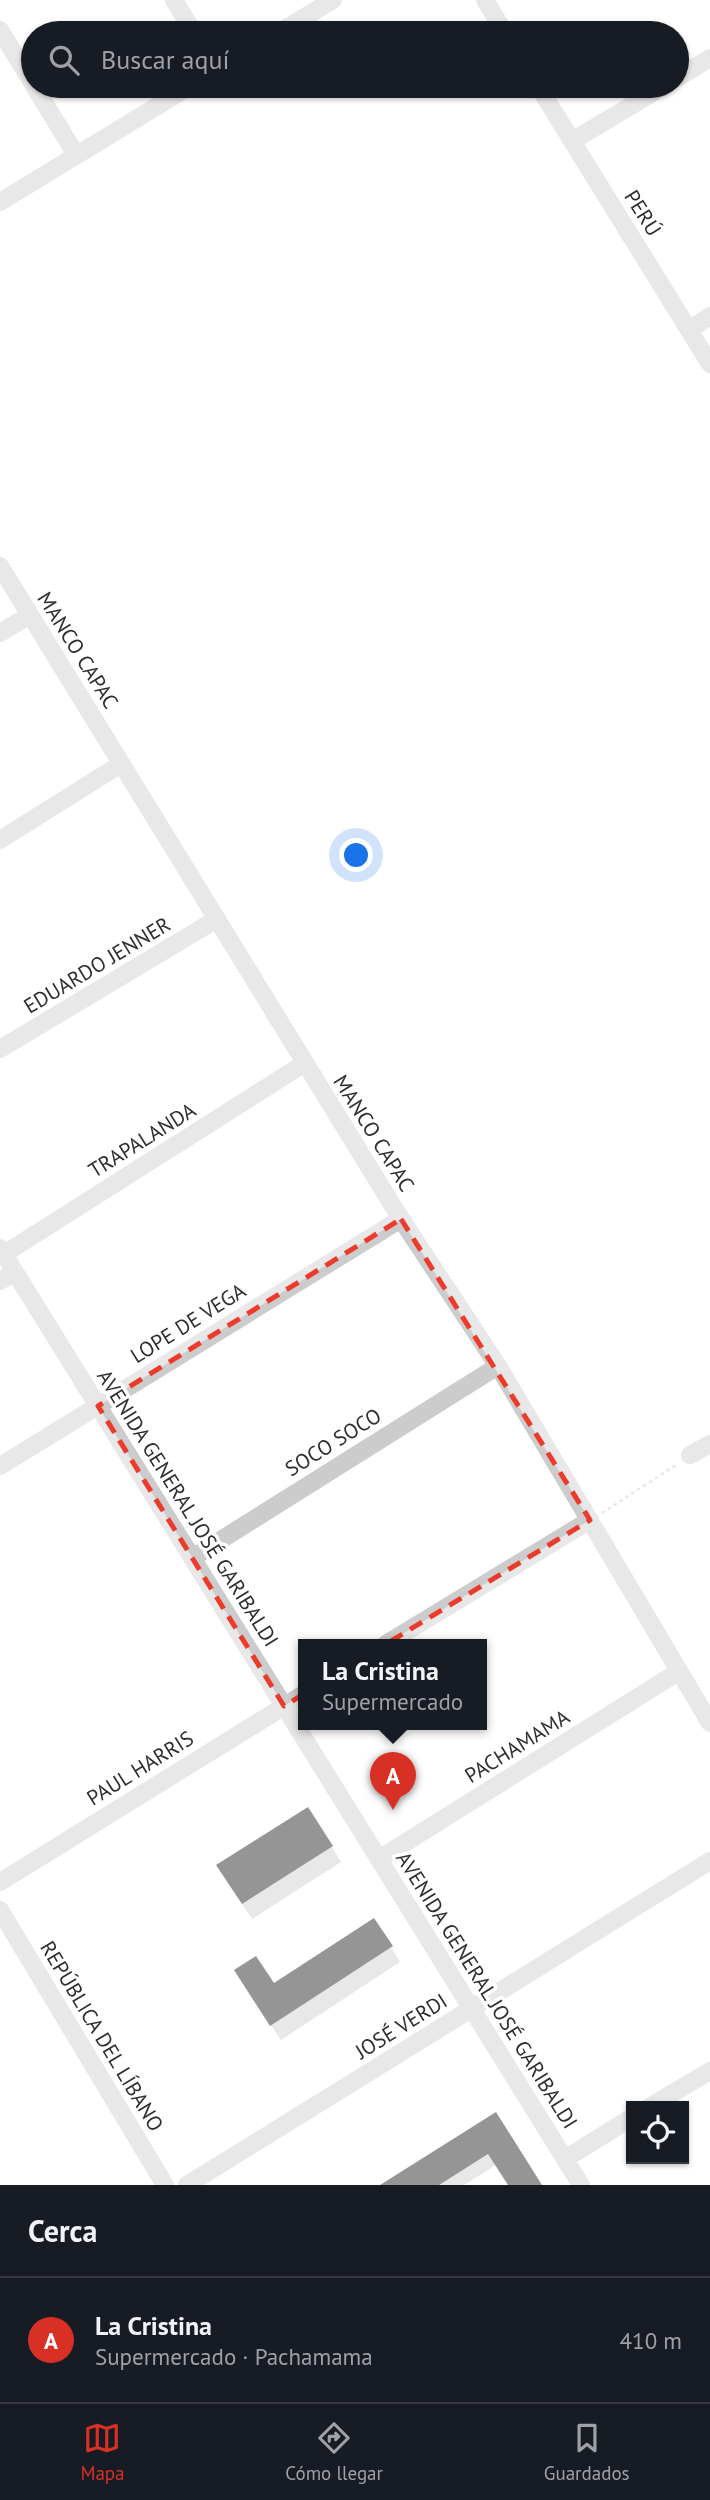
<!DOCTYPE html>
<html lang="es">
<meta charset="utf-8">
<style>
:root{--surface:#171b24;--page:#242831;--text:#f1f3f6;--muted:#9ea1a6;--line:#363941;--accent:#d93025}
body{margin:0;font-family:"PT Sans",sans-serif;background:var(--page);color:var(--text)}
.controls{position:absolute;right:21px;bottom:21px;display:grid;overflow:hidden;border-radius:0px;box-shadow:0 2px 5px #0004}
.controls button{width:63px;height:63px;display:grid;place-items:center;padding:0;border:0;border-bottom:2px solid var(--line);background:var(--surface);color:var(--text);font:35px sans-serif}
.you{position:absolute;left:357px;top:856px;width:24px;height:24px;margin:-18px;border:5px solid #fff;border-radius:50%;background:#1a73e8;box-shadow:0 0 0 10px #1a73e833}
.badge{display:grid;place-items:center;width:46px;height:46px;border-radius:50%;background:var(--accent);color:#fff;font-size:23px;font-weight:700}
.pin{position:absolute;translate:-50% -58px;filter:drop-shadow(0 2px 4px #0008)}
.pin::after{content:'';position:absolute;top:37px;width:24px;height:21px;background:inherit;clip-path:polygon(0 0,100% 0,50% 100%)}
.popup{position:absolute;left:298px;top:1639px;width:189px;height:91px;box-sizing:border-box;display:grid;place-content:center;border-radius:0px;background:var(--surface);filter:drop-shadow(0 2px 5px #0005);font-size:23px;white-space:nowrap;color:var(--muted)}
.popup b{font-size:26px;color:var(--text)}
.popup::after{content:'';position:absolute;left:50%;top:100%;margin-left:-14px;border:14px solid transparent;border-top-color:var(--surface)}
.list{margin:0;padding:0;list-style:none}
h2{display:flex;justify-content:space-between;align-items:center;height:91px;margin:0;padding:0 28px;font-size:30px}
h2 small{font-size:23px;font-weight:400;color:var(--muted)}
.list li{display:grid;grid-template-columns:46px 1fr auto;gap:21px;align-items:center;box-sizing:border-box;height:126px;padding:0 28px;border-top:2px solid var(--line)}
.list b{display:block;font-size:26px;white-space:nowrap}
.list p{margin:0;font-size:23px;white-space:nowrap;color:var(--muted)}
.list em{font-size:23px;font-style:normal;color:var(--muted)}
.icon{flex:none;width:38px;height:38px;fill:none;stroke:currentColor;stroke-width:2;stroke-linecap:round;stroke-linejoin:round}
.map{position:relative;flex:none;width:710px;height:2185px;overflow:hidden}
.search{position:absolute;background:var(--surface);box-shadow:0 2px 5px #0004;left:21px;right:21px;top:21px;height:77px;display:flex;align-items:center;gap:18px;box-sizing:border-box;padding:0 24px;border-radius:38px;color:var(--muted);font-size:26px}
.sheet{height:217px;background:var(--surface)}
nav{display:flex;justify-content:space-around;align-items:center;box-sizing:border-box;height:98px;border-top:2px solid var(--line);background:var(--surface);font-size:19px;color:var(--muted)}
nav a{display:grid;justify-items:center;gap:4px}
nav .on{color:var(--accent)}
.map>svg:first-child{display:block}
.shadow{fill:#0003}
.building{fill:#161616}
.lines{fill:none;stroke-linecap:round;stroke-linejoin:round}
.path{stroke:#ccc;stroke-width:2.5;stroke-dasharray:3.5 3.5;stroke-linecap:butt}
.minor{stroke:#ccc;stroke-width:18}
.marked{fill:none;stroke:#ed3b2b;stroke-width:5;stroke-dasharray:14 9;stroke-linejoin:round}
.labels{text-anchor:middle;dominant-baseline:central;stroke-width:7;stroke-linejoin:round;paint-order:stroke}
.street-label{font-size:21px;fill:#2f2f2f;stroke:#fff}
</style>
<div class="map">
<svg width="710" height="2185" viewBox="0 0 710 2185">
<rect width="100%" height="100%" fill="#fff"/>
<path class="shadow" d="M308,1809L341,1862L252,1919L227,1881Z
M391,1947L400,1962L281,2040L245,1986L274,1985Z
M495,2114L540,2185H509L496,2165L464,2185H383Z"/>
<path class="building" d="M308,1807L333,1846L242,1904L216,1865Z
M374,1918L393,1946L270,2026L234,1970L256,1956L274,1983Z
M496,2112L542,2185H508L488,2154L439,2185H380Z"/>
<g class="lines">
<path class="path" d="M602,1513L676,1465"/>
<path class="minor" d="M174,0L194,33
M485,0L505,33
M0,30L33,84
M278,33L333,0
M677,78L710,58
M34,86L75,153
M538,86L710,364
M572,141L664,86
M0,202L190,86
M689,330L710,316
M0,566L401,1219L498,1366L710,1723
M0,633L30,615
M0,840L121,764
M0,1049L217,919
M0,1248L581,2185
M4,1254L305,1063
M0,1281L15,1272
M690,1455L710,1444
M0,1466L401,1219
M192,1558L498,1366
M386,1644L590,1520
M379,1859L678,1672
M0,1882L304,1694
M0,1910L165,2185
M651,2106L710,2071
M565,2159L631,2118
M187,2185L710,1861"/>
</g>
<path d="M0 0H710V2185H0ZM401,1219L590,1520L284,1706L98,1406Z" fill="#fff" fill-opacity=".55" fill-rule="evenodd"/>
<path class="marked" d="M401,1219L590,1520L284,1706L98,1406Z"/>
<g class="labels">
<g class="street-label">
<text transform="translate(643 213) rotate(58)">PERÚ</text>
<text transform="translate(78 650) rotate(58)">MANCO CAPAC</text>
<text transform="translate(97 965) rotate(-31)">EDUARDO JENNER</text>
<text transform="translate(374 1133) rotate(58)">MANCO CAPAC</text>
<text transform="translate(142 1140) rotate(-32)">TRAPALANDA</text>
<text transform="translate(188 1323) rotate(-32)">LOPE DE VEGA</text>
<text transform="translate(333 1442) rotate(-32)">SOCO SOCO</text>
<text transform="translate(188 1508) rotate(58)">AVENIDA GENERAL JOSÉ GARIBALDI</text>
<text transform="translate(517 1746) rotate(-32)">PACHAMAMA</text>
<text transform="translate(140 1768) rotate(-32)">PAUL HARRIS</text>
<text transform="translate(487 1990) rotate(58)">AVENIDA GENERAL JOSÉ GARIBALDI</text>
<text transform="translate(401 2026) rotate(-32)">JOSÉ VERDI</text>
<text transform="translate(102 2036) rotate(59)">REPÚBLICA DEL LÍBANO</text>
</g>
</g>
</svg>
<div class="controls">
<button><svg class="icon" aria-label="locate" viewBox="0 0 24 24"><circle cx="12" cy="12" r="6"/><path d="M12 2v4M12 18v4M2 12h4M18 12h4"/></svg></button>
</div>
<div class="you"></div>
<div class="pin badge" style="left:393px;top:1810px">A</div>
<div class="popup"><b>La Cristina</b>Supermercado</div>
<div class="search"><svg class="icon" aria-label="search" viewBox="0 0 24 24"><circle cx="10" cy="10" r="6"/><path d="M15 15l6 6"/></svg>Buscar aquí</div>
</div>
<section class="sheet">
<h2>Cerca<small></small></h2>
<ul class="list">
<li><span class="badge">A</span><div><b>La Cristina</b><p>Supermercado · Pachamama</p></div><em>410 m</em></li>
</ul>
</section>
<nav>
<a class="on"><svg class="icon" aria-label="map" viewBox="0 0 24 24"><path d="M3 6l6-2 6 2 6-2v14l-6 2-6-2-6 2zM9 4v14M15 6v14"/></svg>Mapa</a>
<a><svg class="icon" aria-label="directions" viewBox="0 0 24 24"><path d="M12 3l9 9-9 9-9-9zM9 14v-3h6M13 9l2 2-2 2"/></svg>Cómo llegar</a>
<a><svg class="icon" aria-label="saved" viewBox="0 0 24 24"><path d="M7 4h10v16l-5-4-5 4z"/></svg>Guardados</a>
</nav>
